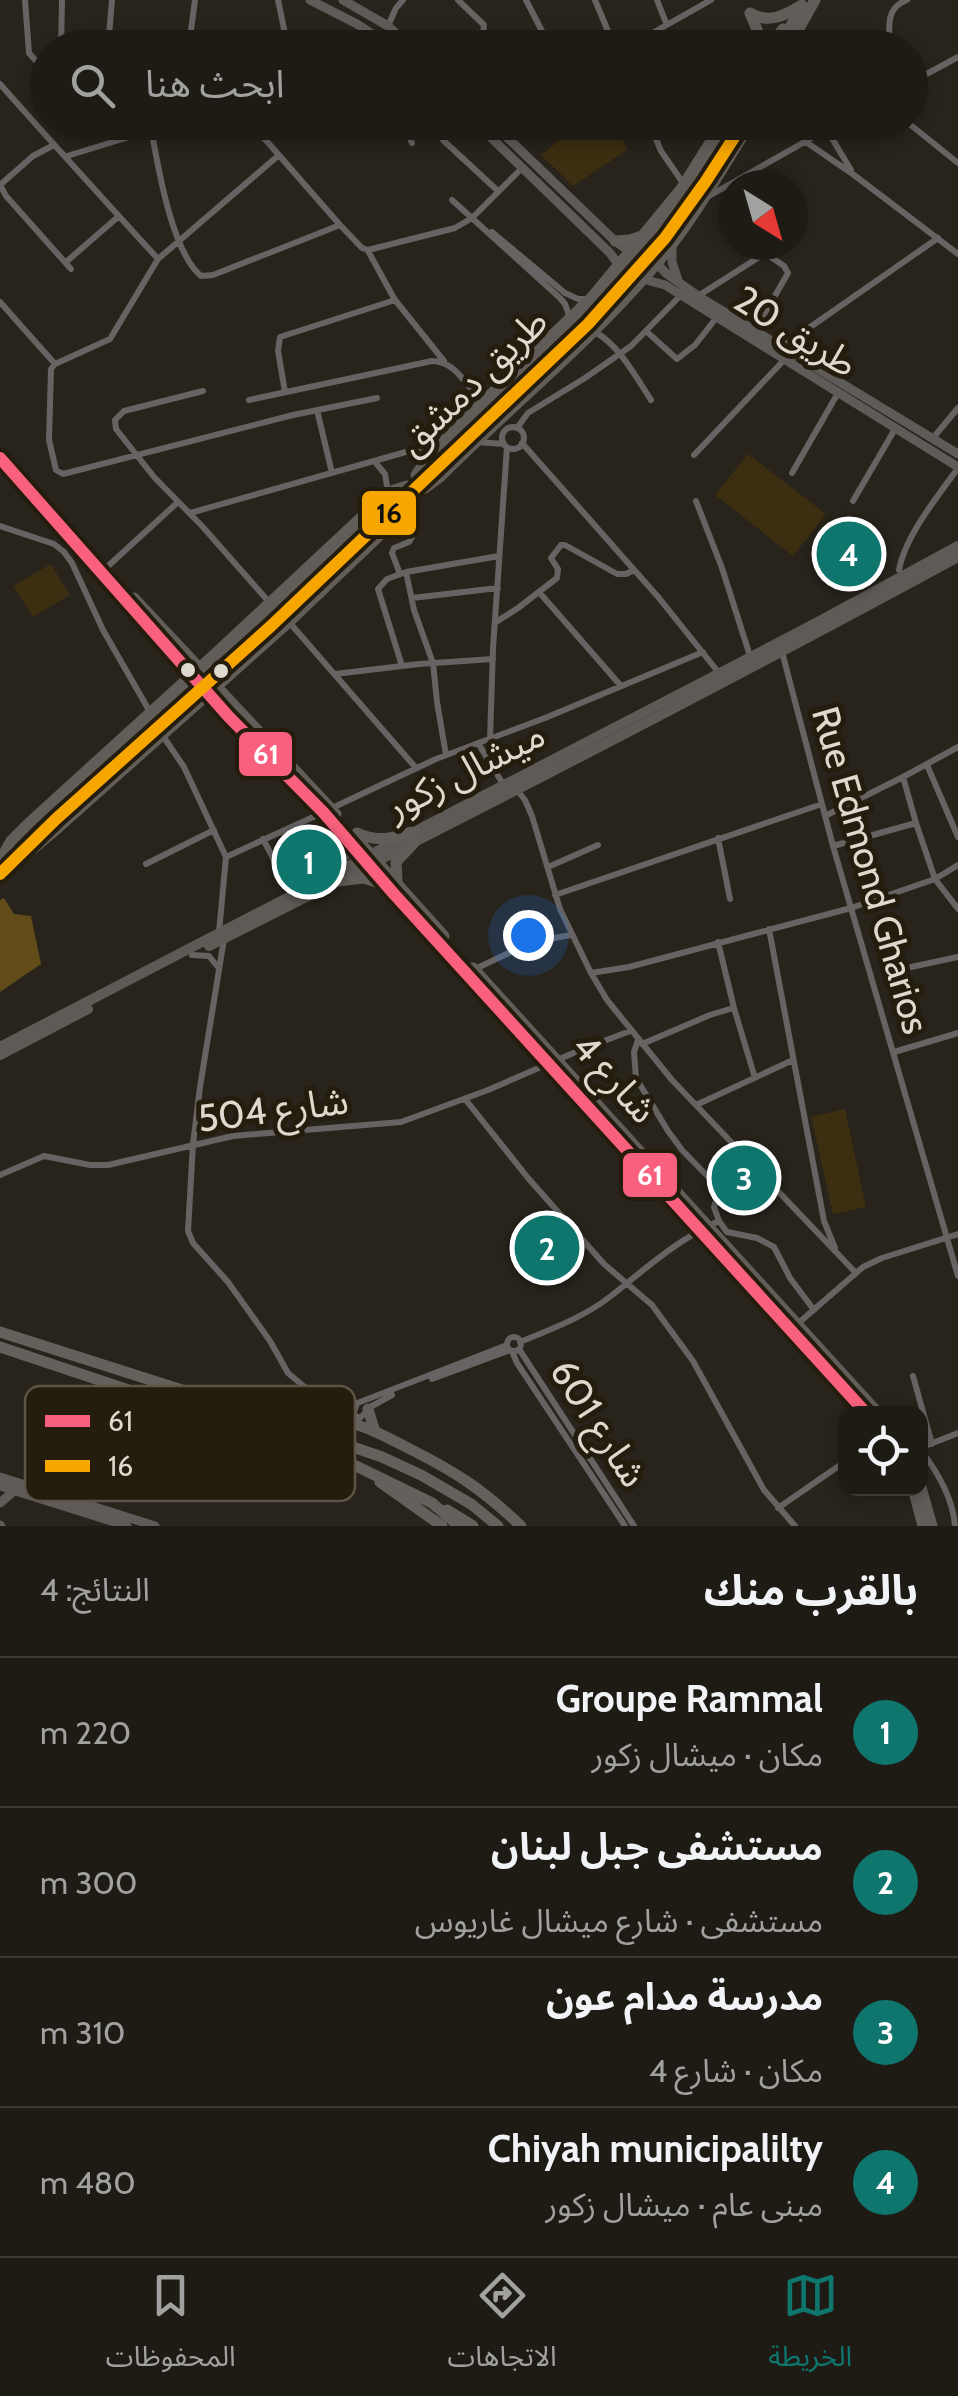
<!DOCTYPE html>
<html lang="ar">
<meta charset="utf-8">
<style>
:root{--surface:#1e1b15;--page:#26241e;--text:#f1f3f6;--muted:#a1a1a0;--line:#3c3934;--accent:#0f766e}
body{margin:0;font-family:Cabin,"Noto Sans Arabic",sans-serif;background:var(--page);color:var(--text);direction:rtl}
.controls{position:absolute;right:30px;bottom:30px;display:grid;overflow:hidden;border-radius:20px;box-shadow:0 5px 15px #0003}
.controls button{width:90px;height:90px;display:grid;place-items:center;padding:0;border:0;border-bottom:2px solid var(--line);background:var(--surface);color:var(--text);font:50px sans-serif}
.compass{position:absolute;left:718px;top:170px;width:90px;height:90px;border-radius:50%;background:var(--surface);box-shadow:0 5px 15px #0003;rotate:143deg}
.you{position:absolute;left:528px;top:935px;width:35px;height:35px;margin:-25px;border:8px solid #fff;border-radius:50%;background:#1a73e8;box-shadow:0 0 0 15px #1a73e833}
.badge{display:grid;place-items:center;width:65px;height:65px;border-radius:50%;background:var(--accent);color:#fff;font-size:32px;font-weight:700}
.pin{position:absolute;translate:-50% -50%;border:5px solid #fff;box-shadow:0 2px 10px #0006}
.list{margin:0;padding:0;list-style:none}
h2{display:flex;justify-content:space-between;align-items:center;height:130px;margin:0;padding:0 40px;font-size:42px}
h2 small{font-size:32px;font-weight:400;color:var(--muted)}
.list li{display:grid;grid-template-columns:65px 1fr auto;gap:30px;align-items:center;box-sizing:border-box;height:150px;padding:0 40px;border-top:2px solid var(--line)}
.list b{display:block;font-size:38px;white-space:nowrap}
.list p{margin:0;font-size:32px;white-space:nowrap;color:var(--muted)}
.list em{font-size:32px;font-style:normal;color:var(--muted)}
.icon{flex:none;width:55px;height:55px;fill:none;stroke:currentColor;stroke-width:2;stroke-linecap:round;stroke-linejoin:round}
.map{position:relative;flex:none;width:958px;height:1526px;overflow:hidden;direction:ltr}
.search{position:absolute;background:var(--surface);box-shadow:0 5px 15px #0003;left:30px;right:30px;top:30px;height:110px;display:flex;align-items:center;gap:25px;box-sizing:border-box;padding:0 35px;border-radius:55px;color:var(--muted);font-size:38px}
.sheet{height:730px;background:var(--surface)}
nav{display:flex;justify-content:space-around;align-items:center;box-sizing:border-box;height:140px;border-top:2px solid var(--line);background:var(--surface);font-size:28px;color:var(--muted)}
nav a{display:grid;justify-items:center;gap:5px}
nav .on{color:var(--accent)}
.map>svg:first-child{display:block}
.green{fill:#3c2e10}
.forest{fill:#624c19}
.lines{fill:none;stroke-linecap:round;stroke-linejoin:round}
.minor{stroke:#666362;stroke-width:6}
.secondary{stroke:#5f5b58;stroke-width:9}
.primary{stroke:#5e5a56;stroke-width:10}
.trunk{stroke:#615d59;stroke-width:11}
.motorway{stroke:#64605c;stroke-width:11}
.trunk-bridge{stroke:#615d59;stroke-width:11}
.motorway-bridge{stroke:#64605c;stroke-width:11}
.bus-1-casing{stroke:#241c0d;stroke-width:20}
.bus-2-casing{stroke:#241c0d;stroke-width:20}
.bus-1{stroke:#f8607d;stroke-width:12}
.bus-2{stroke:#f7a600;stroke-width:12}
.bus-dot{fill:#ded9cf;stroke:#241c0d;stroke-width:4}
.labels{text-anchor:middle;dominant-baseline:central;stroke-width:10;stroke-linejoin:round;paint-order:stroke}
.street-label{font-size:38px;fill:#ded9cf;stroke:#241c0d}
.key{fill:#241c0d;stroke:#5c5547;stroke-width:2.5}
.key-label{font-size:28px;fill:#ded9cf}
.line-badge{stroke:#241c0d;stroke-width:4}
.badge-label{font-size:28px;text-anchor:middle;font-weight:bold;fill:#fff}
.pale-badge-label{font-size:28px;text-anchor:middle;font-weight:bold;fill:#111}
</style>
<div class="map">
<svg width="958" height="1526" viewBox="0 0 958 1526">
<rect width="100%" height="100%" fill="#28241c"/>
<path class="green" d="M581,123H615L627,150L573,186L541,155Z
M748,454L826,514L793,556L715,495Z
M51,564L70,595L33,617L13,586Z
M845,1109L866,1207L833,1214L811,1117Z"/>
<path class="forest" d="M4,898L14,914L31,916L41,964L0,992V900Z"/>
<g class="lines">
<path class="minor" d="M25,0L29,53L35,60H48
M278,0L288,48
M458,0L484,25L483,33L471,48
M526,0L542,31
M595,0L615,48
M657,0L666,23
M388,26L396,8L403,0
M61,48L62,0
M108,48L112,0
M190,48V38L195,0
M626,48L711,0
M890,48C889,28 885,8 907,0
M910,83L958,57
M0,84C52,143 105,201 158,259
M150,122C157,162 171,251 201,276L213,275L340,225
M250,122L340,225L362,248L368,250L455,228L472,218L522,168
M403,122L412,143
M428,122L444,141L498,191
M649,122L661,151L683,183
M907,122L958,163
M827,130L851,170
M806,142L854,175L958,254
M279,155L158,259L110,339L55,364L51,369L49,440L56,470L63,474L293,415L377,398
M67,156L152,130
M0,185L6,196L71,269
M0,185L33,156L54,145
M709,196L840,122
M452,200L560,298L565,304L570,318
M492,232L565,293L578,299H586
M368,251L395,300L444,361
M66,262L119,216
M698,296L778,245
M0,302L55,364
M756,329L788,273L784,266L765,253
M646,331L677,359L695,345L717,317
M595,332C619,345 636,377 651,400
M783,346L938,238
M203,391L124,411L115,420L116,429L154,477L202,526L269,602
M285,392L278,351L280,337L395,300
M249,400L432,361C456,361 466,387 483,401
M317,410L332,473
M502 438a11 11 0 1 1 22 0a11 11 0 1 1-22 0Z
M517,428L528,413L585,378L631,346L681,295
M933,438L958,408
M477,442L504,444
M522,443L659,598L719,673
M694,455L785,359
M375,462L385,474L388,492
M792,473L838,393
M696,501L722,568L750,656
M853,501L895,429
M190,513L434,444
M0,526L54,544L64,552L72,563L103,630L150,712
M107,567L178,502
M899,570C905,536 938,496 958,468
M400,574L392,553L394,548L409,542L412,537L404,514
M539,592L621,686
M412,598L498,588
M289,622L416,768
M496,622L518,608L557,578L558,569L551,558L561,545H565L617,574H626L634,570
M782,652L833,846L958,1276
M402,666L378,589L387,579L406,572
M335,674L419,664L493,659
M163,736L184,767L226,857L219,932
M490,740L493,648L507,447
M478,743L503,784
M958,747L903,777L916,823L935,879L958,909
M446,755L437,702L433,663L414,610L406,572L499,556
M927,765L958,837
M517,790L525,800L532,816L560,909L591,973L607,1000L672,1080L855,1272
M332,808L436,759L545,718L703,652
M825,816L903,777
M718,838L730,899
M263,839L292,894
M833,846L916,823
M226,857L322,813
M146,864L214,830
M548,867L598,845
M555,895L822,804
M769,929L824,1221L835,1248
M224,939L200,1087L193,1144L188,1231L193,1243L228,1282L270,1341L288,1373L314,1395L342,1409L507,1345
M718,942L734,1008L755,1078
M192,955L209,956L217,966
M911,967L958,957
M475,969L532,942L571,935
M591,973L629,967L851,908L935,879L958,865
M642,1044L710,1015L733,1008
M894,1052L958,1033
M465,1099L528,1178L604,1264L652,1305L693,1361L764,1490L795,1526
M696,1105L793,1060
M0,1175L44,1156L90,1165H108L233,1136L401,1122L488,1090L578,1051L630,1031
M719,1221L727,1232L757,1238L774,1247L790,1278L814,1310
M795,1326L863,1267L882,1258L958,1234
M507 1344a7 7 0 1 1 14 0a7 7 0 1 1-14 0Z
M520,1342C552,1329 584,1317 611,1296C645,1269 678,1239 719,1221L714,1207L720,1189L682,1150L668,1131L636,1078L634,1052L638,1040
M519,1349L634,1526
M512,1351L517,1363L625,1526
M913,1376L932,1444
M432,1379L510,1350
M356,1406L353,1414L360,1418L372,1406L392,1395
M920,1448L958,1433
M920,1449C937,1471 953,1498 955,1526
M778,1508L846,1461"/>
<path class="secondary" d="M310,0L357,24L394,48
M343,0L388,26L412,48
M475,122L610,253L621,268
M491,122L615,241L623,247L636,249
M672,247V262L678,280
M653,260L667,274L698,296L958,454
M639,278L665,285L681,295L958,467
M0,1477L155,1526
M0,1486L127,1526
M0,1503L14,1491
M0,1525L1,1526"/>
<path class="primary" d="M209,946C460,820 711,691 958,557
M0,1047L816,623L958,546
M0,1055L88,1009"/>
<path class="trunk" d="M750,13C769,24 784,16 802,5
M750,13L758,32L761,48
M767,48L783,29
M778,48L801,8
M788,48L815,0
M615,241L630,240L642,236
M0,458L229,717L323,812L394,894L867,1414
M416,475L432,451L592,297L681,189L723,122
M415,490L425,488L441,476C511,406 589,343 653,268C691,224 720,172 751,122
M351,539L388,504
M356,547L407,498
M134,598L336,814
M357,833C378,843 393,838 415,831
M356,838L444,936
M2,857L11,841L30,822L218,651L367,512L394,490L407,486
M18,857L34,848L59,827L289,622L403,513L409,503L411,494
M0,874L21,854
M331,874L345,854L342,835
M397,880L396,862L414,843
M338,881L364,878L382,884
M473,968L879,1414
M920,1484L932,1526
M913,1488L923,1526"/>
<path class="motorway" d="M0,1332L251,1412L382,1457L421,1475L471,1504
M0,1347L356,1466L432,1503L459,1526
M368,1409L375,1432
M282,1417C303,1422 323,1416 343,1421C366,1426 387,1437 408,1448C456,1472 482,1489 521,1526
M380,1482L442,1526
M447,1510L473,1526"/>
<path class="trunk-bridge" d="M449,446L614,285L684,198L735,122
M455,451C507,401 562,354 611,301C661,247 706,186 744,122
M51,810L262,622L351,539
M56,819L271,626L356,547"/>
<path class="motorway-bridge" d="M471,1504L498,1526"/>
<defs>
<path id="bus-1" d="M0,458L229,717L323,812L394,894L867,1414"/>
<path id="bus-2" d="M0,874L56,819L271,626L588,324L665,238L706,181L744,122"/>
</defs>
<use href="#bus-1" class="bus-1-casing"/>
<use href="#bus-2" class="bus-2-casing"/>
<use href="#bus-1" class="bus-1"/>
<use href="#bus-2" class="bus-2"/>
</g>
<g class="bus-dot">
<circle cx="188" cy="670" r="9"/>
<circle cx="221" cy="671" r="9"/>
</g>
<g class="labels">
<g class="street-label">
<text transform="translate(796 331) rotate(32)">طريق 20</text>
<text transform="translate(472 381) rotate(-44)">طريق دمشق</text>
<text transform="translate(465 770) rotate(-27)">ميشال زكور</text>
<text transform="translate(871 870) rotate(74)">Rue Edmond Gharios</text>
<text transform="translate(615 1078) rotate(48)">شارع 4</text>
<text transform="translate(273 1109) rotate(-7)">شارع 504</text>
<text transform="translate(599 1423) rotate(57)">شارع 601</text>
</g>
</g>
<rect x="25" y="1386" width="330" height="115" rx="15" class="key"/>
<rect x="45" y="1415" width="45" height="12" fill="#f8607d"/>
<rect x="45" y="1460" width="45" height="12" fill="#f7a600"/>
<g class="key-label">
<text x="108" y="1431">61</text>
<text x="108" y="1476">16</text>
</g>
<g class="line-badge">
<rect x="360" y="489" width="58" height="48" rx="10" fill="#f7a600"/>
<rect x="237" y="730" width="57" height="48" rx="10" fill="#f8607d"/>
<rect x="621" y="1151" width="58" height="48" rx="10" fill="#f8607d"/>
</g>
<g class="badge-label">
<text x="266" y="764">61</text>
<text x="650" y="1185">61</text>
</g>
<g class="pale-badge-label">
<text x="389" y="523">16</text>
</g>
</svg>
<div class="controls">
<button><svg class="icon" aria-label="locate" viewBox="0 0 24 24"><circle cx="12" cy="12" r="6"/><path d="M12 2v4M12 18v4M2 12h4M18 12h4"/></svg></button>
</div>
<svg class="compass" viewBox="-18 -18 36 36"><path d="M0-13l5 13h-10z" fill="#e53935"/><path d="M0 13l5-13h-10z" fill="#a1a1a0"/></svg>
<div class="you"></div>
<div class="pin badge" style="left:309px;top:862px">1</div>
<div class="pin badge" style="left:547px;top:1248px">2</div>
<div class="pin badge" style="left:744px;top:1178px">3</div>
<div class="pin badge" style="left:849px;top:554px">4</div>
<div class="search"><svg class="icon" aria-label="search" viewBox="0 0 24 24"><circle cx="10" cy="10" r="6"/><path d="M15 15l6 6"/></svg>ابحث هنا</div>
</div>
<section class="sheet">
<h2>بالقرب منك<small>النتائج: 4</small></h2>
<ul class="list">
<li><span class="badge">1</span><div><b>Groupe Rammal</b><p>مكان · ميشال زكور</p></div><em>220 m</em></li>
<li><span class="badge">2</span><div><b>مستشفى جبل لبنان</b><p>مستشفى · شارع ميشال غاريوس</p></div><em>300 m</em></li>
<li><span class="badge">3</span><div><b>مدرسة مدام عون</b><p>مكان · شارع 4</p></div><em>310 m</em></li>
<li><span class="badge">4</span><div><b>Chiyah municipalilty</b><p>مبنى عام · ميشال زكور</p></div><em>480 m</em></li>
</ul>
</section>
<nav>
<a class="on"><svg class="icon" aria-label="map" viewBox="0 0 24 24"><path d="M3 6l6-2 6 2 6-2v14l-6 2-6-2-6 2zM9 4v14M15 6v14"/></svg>الخريطة</a>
<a><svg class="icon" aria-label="directions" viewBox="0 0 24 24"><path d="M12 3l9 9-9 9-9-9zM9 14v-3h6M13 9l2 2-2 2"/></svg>الاتجاهات</a>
<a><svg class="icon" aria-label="saved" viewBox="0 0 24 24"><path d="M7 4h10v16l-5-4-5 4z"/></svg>المحفوظات</a>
</nav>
